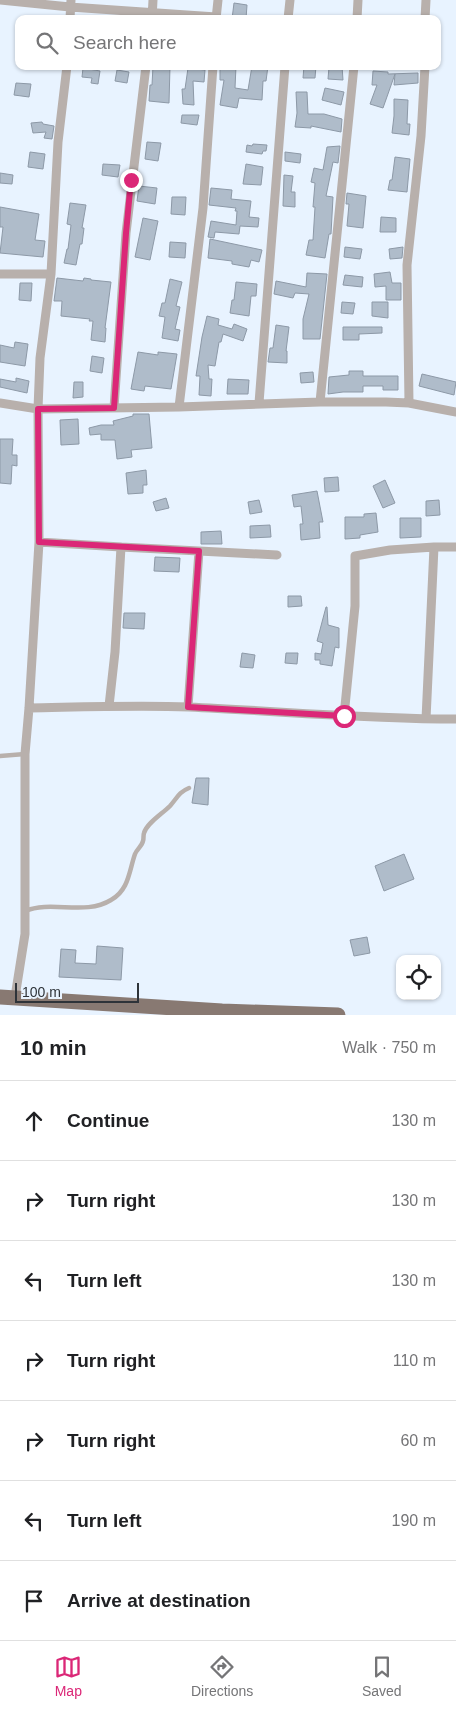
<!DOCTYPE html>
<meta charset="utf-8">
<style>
:root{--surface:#fff;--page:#f2f2f2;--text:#202124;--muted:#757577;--line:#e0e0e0;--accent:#db2777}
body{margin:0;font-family:Arial,sans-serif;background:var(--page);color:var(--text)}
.controls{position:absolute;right:15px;bottom:15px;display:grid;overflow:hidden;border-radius:10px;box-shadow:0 1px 4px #0004}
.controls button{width:45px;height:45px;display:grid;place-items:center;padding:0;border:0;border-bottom:1px solid var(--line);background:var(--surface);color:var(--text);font:25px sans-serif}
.scale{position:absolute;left:15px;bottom:12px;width:124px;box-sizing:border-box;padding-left:5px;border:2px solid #2e3339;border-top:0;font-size:14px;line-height:18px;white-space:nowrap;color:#2e3339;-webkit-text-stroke:4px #e8f3ff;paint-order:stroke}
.stop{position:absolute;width:15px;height:15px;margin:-11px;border:4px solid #db2777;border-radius:50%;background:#fff}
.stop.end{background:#db2777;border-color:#fff;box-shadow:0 1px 5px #0008}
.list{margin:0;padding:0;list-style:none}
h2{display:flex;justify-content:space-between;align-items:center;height:65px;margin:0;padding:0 20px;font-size:21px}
h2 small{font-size:16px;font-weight:400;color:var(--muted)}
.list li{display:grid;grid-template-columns:32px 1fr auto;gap:15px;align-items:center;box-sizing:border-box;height:80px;padding:0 20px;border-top:1px solid var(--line)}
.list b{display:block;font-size:19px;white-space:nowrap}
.list em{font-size:16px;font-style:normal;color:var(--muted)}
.icon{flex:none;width:28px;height:28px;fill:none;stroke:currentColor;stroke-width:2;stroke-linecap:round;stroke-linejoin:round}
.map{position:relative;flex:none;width:456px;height:1015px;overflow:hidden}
.search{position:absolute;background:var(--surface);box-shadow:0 1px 4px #0004;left:15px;right:15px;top:15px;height:55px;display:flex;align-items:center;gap:12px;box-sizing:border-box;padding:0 18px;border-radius:10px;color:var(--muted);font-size:19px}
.sheet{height:625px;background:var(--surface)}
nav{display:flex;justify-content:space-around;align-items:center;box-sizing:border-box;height:70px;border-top:1px solid var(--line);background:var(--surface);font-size:14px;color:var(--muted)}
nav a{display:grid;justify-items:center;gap:2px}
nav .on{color:var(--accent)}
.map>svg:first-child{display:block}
.building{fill:#afbcca;stroke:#8d99a7}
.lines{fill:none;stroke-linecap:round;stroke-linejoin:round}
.service{stroke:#b8b0ac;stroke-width:4.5}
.minor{stroke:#b8b0ac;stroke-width:9}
.primary{stroke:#887972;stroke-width:15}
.route{stroke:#db2777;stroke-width:6}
</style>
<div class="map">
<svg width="456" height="1015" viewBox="0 0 456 1015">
<rect width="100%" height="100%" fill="#e8f3ff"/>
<path class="building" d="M234,3L247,5L246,19H232Z
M153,66H170L169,103L149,101L150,85H152Z
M220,66H236L235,88L248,90L252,66H268L266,81H263L262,100L239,98L237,108L220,105L224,80H220Z
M304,66H316L315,78H303Z
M342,66L343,80L328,79L329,67Z
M83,68L100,71L98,84L91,83L92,78L82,77Z
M188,68L205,70L204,82L193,81L194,105L183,104L182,89H185Z
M117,70L129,72L127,83L115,81Z
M373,71L388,72V74L418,73V83L394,85L395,74L383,108L370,104L377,85H372Z
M16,83L31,84L29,97L14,95Z
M325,88L344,92L341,105L322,100Z
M296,92H307L308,114H324L342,119L341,132L311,126V128L295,127L297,113Z
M394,99L408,100L407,124H410L409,135L392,133L394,116Z
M182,115H199L197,125L181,123Z
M42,122L43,124L54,126L52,139L44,138L46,132L33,133L31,123Z
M147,142L161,143L158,161L145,159Z
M253,144L267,145L266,151H263L262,154L246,152L247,145L252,146Z
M340,146L338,163L333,162L326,196L333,197L331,234H329L325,258L306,255L309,240H313L315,207H313L315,183L311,182L314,168L323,170L327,147Z
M30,152L45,154L43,169L28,167Z
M285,152L301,154L300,163L285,161Z
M395,157L410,159L407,192L388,190L390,180H392Z
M103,164L120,165L118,177L102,175Z
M246,164L263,167L261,185L243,184Z
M0,173L13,175L12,184L0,183Z
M284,175L293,176L291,192H295V207L283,206Z
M139,186L157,188L155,204L137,201Z
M211,188L232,190L231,199L251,201L249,217L259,218L258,227L240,226L239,234L215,232L214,238L208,237L211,221L236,225L237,211H235L236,208L209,205Z
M347,193L366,196L363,228L347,226L349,204H346Z
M172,197H186L185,215L171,214Z
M70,203L86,205L82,228H84L82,244H80L76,265L64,263L67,249H68L71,225L67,224Z
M0,207L39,214L35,240L45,241L43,257L0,253L3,227H0Z
M381,217L396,218V232H380Z
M143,218L158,221L150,260L135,257Z
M210,239L262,250L259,262L251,260L249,267L232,264V261L208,258Z
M170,242L186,243L185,258L169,257Z
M345,247L362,249L360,259L344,257Z
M403,247L402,258L390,259L389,249Z
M390,272L392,283H401V300H386V286L375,287L374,274Z
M307,273L327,274L320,339H303V319L309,294L295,293L293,298L274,294L276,281L306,287Z
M345,275L363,277L362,287L343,285Z
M57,278L83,281L84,278L91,279V280L111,282L105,328H106L105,342L91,340L93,321H89L90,319L61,316L62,301H54Z
M170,279L182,282L176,306L180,307L175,329L180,330L178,341L162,338L165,317L159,316L162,303H165Z
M236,282L257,284L256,296H251L249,316L230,313L232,300H234Z
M20,283H32L31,301L19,300Z
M342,302L355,303L353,314L341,313Z
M372,302H388V318L372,316Z
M207,316L219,319L218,325L232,329L234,324L247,329L243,341L223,334L221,342H219L215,366L208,365L209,379H212L211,396L199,395L200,376H196L202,337Z
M276,325L289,327L286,351H287V363L268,362L270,348H273Z
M343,327H382V333L359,334V340H343Z
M15,342L28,344L25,366L0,362V345L14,348Z
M138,352L158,355V352L177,354L171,389L145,386L144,391L131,389Z
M92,356L104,358L102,373L90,371Z
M349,371H363V376H398V390H383V386H363V392H343L328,394L329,377L349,375Z
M313,372L314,382L301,383L300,373Z
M422,374L456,382L454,395L419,386Z
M16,378L29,381L27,393L0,387V379L16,382Z
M228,379L249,380L248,394H227Z
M74,382H83V397L73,398Z
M133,414H149L152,448L131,450L132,457L117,459L115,440H101V434L90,435L89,428L101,425H114L113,421L133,416Z
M78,419L79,444L61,445L60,420Z
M0,439H13L12,455H17V466L12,465L11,484L0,483Z
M146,470L147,485H143V493L128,494L126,473Z
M338,477L339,491L325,492L324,478Z
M385,480L395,503L383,508L373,486Z
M317,491L323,522H319L320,538L301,540L300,524H303L301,506L294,507L292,495Z
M166,498L169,508L156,511L153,502Z
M259,500L262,512L250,514L248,502Z
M439,500L440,515L426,516V501Z
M376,513L378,532L360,535V538L345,539V517H364V514Z
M400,518H421V537L400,538Z
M270,525L271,537L250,538V526Z
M221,531L222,544H201V532Z
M155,557L180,558L179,572L154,571Z
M288,596H301L302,606L288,607Z
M326,607H327L328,625L339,628V648L335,647L332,666L320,664V660H315V653L321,654L323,643L317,641Z
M124,613H145L144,629L123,628Z
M242,653L255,655L253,668L240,667Z
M286,653H298L297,664L285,663Z
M196,778H209L208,805L192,803Z
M404,854L414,879L384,891L375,866Z
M367,937L370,953L354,956L350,940Z
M97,946L123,948L121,980L59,977L61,949L76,950L75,963L96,964Z"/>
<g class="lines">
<path class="service" d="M0,756L25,754
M25,911C52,900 85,916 111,900C129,890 129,871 135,854C137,849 142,846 143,841C144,838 143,836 144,833C147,823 162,814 170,806C177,798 179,792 189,788"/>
<path class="minor" d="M0,0L70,7L216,17
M70,19L71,0
M152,19L153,0
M216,19L218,0
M288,19L290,0
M357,19L358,0
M425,19L426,0
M0,274H51
M320,402L354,66
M0,403L38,409L179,407L320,402H386L409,403L456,412
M259,403L285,66
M409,403L407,265L421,136L425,66
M179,407L203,208L213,66
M114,408L126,233L146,66
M39,542L121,547
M109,706L115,652L121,547L199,551
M188,707L199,551L277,555
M29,708C83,707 136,705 189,707C278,711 367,719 456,719
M344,716L355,606V556L390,550L434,547
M426,719L434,547H456
M15,997L25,934V754L29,708L39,542L38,409L40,358L51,274L58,142L67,66"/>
<path class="primary" d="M0,997L222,1011L338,1015"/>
</g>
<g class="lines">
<path class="route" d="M131,180L126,233L114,408L38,409L39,542L199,551L188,707L344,716"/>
</g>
</svg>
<div class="controls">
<button><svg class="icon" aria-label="locate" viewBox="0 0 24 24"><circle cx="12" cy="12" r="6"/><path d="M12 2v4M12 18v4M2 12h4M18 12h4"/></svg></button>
</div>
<div class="scale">100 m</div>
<div class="stop" style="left:344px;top:716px"></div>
<div class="stop end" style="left:131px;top:180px"></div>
<div class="search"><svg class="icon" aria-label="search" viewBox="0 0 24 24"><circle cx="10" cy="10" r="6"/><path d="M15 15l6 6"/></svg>Search here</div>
</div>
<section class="sheet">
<h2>10 min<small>Walk · 750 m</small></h2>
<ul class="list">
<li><svg class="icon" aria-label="ahead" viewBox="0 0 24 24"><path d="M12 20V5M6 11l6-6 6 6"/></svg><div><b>Continue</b></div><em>130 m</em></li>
<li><svg class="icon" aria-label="right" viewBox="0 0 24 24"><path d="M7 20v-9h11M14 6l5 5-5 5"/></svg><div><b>Turn right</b></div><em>130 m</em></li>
<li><svg class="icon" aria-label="left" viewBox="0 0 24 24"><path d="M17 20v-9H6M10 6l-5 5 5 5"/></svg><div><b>Turn left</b></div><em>130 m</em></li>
<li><svg class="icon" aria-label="right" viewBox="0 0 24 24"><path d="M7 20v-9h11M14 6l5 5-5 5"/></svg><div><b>Turn right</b></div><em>110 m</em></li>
<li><svg class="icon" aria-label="right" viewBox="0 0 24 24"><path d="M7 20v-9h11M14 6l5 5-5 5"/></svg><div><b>Turn right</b></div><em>60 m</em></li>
<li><svg class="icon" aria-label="left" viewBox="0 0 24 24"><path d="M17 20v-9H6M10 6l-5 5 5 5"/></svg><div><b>Turn left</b></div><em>190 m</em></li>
<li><svg class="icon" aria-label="arrive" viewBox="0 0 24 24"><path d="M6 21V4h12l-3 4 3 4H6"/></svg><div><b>Arrive at destination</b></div></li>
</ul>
</section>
<nav>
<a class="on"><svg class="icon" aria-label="map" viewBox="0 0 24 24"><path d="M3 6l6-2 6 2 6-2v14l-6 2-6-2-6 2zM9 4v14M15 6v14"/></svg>Map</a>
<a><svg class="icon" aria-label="directions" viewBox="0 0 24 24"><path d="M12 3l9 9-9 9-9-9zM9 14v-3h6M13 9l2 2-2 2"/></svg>Directions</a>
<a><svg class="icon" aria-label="saved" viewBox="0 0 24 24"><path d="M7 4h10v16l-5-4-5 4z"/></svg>Saved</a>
</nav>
